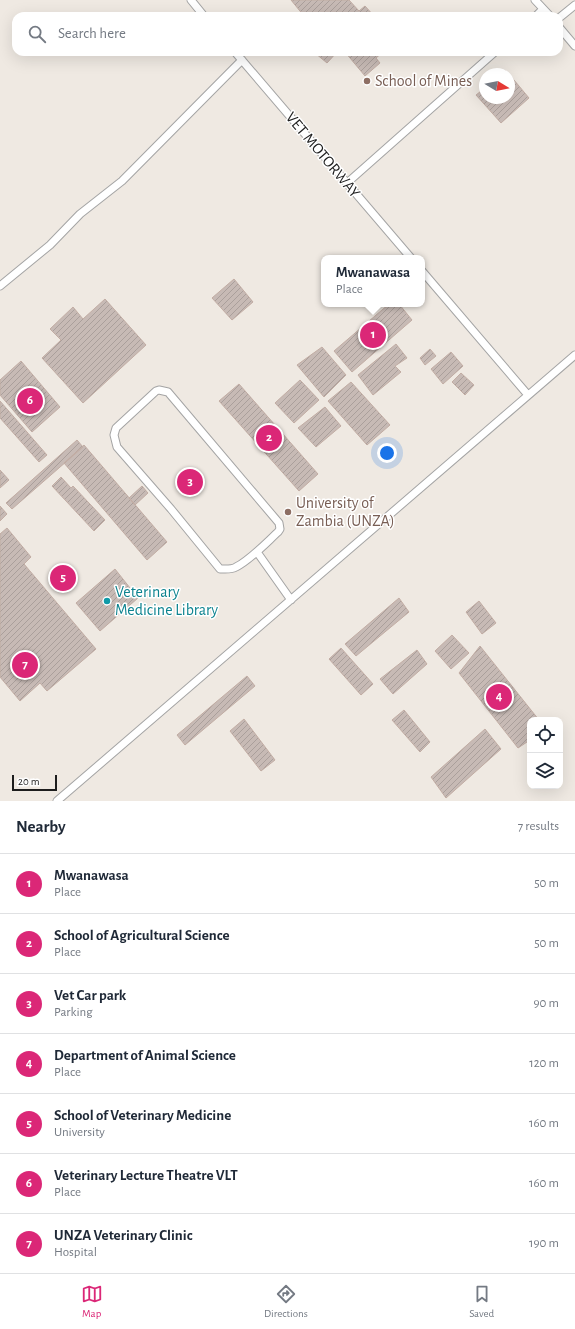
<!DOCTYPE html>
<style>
:root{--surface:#fff;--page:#f6f6f7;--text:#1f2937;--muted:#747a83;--line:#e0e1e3;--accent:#db2777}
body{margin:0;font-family:"Alegreya Sans",sans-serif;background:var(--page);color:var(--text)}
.controls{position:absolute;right:12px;bottom:12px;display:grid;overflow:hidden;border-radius:8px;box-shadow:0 4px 16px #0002}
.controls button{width:36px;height:36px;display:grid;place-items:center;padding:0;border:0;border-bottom:1px solid var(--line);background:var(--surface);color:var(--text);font:20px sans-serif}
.compass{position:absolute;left:479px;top:68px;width:36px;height:36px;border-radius:50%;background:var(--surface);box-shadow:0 4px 16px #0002;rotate:100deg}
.scale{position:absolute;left:12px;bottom:10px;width:45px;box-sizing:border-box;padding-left:4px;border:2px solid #1d1d1d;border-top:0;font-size:11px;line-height:14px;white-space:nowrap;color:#1d1d1d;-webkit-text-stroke:3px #fff;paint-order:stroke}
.you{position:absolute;left:387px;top:453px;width:14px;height:14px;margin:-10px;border:3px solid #fff;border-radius:50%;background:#1a73e8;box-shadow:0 0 0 6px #1a73e833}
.badge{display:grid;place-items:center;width:26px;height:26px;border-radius:50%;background:var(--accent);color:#fff;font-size:13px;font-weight:700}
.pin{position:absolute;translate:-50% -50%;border:2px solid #fff;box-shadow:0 1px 4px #0006}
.popup{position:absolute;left:321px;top:255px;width:104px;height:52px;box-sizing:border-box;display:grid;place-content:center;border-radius:8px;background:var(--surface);filter:drop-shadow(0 1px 3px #0005);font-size:13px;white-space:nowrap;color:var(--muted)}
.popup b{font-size:15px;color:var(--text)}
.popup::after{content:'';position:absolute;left:50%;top:100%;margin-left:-8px;border:8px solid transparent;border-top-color:var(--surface)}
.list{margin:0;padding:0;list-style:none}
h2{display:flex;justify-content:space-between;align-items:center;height:52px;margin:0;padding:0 16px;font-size:17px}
h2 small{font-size:13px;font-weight:400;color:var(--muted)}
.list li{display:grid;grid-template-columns:26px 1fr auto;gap:12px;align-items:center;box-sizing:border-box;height:60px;padding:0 16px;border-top:1px solid var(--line)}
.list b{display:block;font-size:15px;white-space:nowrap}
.list p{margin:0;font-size:13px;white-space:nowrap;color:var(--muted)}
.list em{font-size:13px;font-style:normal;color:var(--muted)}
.icon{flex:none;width:22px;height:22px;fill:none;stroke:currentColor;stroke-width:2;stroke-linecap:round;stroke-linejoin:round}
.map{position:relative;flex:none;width:575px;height:801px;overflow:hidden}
.search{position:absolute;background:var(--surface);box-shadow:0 4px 16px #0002;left:12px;right:12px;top:12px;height:44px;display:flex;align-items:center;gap:10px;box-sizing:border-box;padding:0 14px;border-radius:12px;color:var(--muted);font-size:15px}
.sheet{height:472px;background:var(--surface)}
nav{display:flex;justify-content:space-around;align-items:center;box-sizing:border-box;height:56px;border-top:1px solid var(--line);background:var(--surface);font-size:11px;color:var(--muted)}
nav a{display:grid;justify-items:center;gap:2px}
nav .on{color:var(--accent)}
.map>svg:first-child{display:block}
.building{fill:url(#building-hatch);stroke:#c2ada4}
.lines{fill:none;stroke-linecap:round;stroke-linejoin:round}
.service-casing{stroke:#a4a4a4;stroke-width:9}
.service{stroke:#fff;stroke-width:7}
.education-dot{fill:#8d6e63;stroke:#fff;stroke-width:1.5}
.culture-dot{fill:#0f9aa8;stroke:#fff;stroke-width:1.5}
.labels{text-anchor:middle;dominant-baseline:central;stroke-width:3;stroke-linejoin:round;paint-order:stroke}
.education-label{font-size:16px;fill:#785e54;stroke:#fff;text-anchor:start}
.street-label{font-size:16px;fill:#1d1d1d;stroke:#fff}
.culture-label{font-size:16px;fill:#0d838f;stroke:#fff;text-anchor:start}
</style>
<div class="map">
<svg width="575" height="801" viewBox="0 0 575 801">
<defs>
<pattern id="building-hatch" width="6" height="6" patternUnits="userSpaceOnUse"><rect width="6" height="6" fill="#c7bab5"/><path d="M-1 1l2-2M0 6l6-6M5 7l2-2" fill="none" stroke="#aa9f9b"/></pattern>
</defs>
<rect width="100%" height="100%" fill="#efe9e2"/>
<path class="building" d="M291,0H349L359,11L365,6L374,16H304Z
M316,52H337L327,63L315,53Z
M345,52H383L376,58L380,63L365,76Z
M505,70L509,74H500Z
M509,74L529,98L501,123L476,95L485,88V98H509Z
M234,279L253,302L232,320L212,298Z
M105,299L146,345L83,403L42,358L61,340L50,329L73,307L83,319Z
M389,304H399L412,320L352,372L334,351Z
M396,344L407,358L395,366L401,372L373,395L358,375Z
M322,347L346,375L324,397L297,365Z
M430,349L436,356L425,365L420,358Z
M451,352L463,366L443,384L431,369Z
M21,361L60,407L32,432L0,395V380Z
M461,373L474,385L465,395L452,382Z
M300,380L319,400L294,423L275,403Z
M351,382L390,425L367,445L328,401Z
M239,384L318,474L299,491L219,401Z
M0,401L47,455L39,462L0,418Z
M325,407L341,426L316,447L298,428Z
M77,440L83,447L12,509L6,503Z
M84,445L167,542L147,560L64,463Z
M0,470L9,480L0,488Z
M61,477L71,488L73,486L105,520L94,531L52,486Z
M142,486L148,493L135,505L129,498Z
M0,506L7,514L0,521Z
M7,528L31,557L24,564L96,649L47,691L40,683L20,701L0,677V534Z
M115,569L138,598L100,631L76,603Z
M399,598L409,612L356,656L345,644Z
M479,601L496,623L482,634L466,612Z
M452,635L469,653L451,669L435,651Z
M480,646L539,720H530V740L518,748L459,673Z
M341,648L373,684L361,695L329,659Z
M417,650L427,664L393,694L380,679Z
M247,676L255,686L185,745L177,735Z
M404,710L430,742L420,752L392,720Z
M244,719L275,760L261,771L230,731Z
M485,729L501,749L446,798L431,777Z"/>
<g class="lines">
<defs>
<path id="service" d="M191,0L204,16
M535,0L550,16
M536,16L543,9
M559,18L575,5
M559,27L575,46
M235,52L411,258
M347,183L495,52
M422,271L528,395
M0,286L50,245L80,214L122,181L242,60
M159,390L168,392L279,523L280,529L278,532C266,543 250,560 236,567C231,570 225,569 220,569L171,509L117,447L114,435L116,428L156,391Z
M257,552L291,600
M57,801L575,355"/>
</defs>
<use href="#service" class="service-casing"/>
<use href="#service" class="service"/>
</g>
<g class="education-dot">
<circle cx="367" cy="81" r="4"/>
<circle cx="288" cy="512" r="4"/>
</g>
<circle class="culture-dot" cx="107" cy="601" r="4"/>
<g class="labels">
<g class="education-label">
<text x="375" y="81">School of Mines</text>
<text x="296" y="503">University of<tspan x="296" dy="18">Zambia (UNZA)</tspan></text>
</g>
<g class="street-label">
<text transform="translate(323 155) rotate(50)">VET MOTORWAY</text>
</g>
<g class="culture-label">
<text x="115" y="592">Veterinary<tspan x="115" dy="18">Medicine Library</tspan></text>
</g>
</g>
</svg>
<div class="controls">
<button><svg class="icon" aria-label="locate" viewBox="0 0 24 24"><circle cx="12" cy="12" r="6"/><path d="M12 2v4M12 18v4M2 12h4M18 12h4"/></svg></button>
<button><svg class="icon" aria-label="layers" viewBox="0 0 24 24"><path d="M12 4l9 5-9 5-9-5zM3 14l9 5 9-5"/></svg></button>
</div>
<svg class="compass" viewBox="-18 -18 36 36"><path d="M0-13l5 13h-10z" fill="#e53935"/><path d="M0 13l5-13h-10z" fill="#747a83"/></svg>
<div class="scale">20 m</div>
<div class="you"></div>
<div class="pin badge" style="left:373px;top:335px">1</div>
<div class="popup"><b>Mwanawasa</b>Place</div>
<div class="pin badge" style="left:269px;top:438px">2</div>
<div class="pin badge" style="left:190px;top:482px">3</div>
<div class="pin badge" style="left:499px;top:697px">4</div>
<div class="pin badge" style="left:63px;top:578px">5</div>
<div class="pin badge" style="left:30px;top:401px">6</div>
<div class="pin badge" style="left:25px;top:665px">7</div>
<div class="search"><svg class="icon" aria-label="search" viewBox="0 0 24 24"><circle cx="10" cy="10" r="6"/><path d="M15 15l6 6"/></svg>Search here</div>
</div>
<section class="sheet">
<h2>Nearby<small>7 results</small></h2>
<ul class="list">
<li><span class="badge">1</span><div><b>Mwanawasa</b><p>Place</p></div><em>50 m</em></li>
<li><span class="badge">2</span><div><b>School of Agricultural Science</b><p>Place</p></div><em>50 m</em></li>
<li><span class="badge">3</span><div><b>Vet Car park</b><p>Parking</p></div><em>90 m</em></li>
<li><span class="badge">4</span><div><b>Department of Animal Science</b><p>Place</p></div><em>120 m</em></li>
<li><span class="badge">5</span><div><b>School of Veterinary Medicine</b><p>University</p></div><em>160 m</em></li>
<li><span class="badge">6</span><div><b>Veterinary Lecture Theatre VLT</b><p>Place</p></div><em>160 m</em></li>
<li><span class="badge">7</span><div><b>UNZA Veterinary Clinic</b><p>Hospital</p></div><em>190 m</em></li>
</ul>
</section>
<nav>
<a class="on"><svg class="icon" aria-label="map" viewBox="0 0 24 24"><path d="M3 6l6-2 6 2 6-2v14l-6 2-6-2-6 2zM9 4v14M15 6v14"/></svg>Map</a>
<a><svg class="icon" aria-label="directions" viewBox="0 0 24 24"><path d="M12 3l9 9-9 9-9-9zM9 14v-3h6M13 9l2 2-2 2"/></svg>Directions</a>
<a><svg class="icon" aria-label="saved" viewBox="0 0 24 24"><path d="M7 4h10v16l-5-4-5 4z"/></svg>Saved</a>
</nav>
